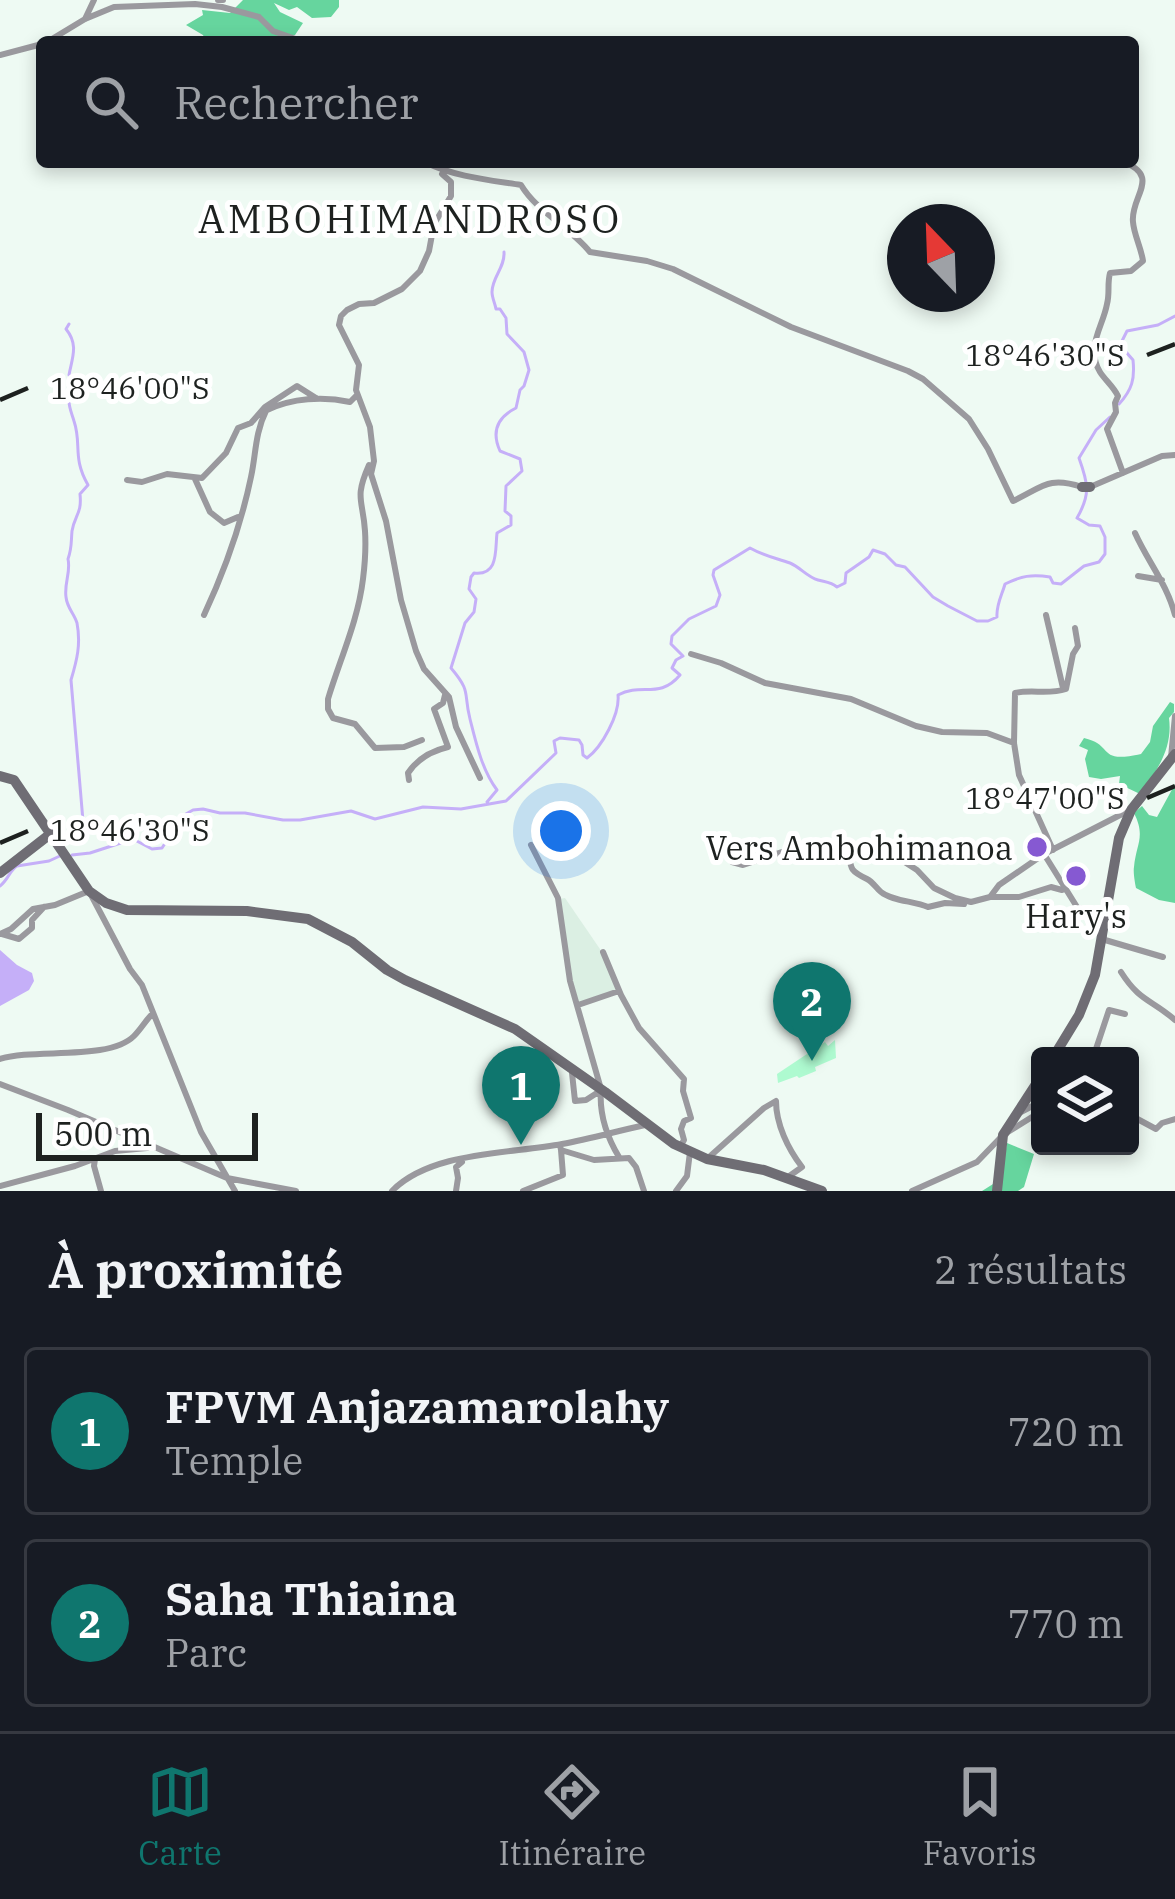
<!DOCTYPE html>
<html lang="fr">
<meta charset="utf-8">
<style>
:root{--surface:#171b24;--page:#242831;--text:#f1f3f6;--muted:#9ea1a6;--line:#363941;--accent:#0f766e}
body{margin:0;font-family:"IBM Plex Serif",serif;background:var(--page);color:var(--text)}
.controls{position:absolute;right:36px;bottom:36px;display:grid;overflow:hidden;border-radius:12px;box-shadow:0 6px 18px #0003}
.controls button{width:108px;height:108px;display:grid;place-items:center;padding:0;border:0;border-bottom:3px solid var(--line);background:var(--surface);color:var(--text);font:60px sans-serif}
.compass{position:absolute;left:887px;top:204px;width:108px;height:108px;border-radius:50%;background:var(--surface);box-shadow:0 6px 18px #0003;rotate:337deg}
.scale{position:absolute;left:36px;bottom:30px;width:222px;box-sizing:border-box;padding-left:12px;border:6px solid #1d211f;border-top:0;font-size:33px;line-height:42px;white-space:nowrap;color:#1d211f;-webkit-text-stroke:9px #fff;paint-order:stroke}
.you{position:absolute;left:561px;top:831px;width:42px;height:42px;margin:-30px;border:9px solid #fff;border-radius:50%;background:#1a73e8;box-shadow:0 0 0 18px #1a73e833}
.badge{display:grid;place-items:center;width:78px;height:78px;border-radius:50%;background:var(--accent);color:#fff;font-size:39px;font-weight:700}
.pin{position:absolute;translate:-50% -99px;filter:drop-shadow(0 3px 6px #0008)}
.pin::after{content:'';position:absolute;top:63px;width:42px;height:36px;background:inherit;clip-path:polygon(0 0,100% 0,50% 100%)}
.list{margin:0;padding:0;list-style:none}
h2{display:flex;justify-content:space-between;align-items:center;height:156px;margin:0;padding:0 48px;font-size:51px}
h2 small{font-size:39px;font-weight:400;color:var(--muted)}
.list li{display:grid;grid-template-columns:78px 1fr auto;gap:36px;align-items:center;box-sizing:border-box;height:168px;margin:0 24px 24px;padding:0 24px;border:3px solid var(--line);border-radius:12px}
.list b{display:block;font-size:45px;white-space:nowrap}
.list p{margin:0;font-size:39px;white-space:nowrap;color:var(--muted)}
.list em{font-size:39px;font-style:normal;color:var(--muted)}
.icon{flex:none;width:66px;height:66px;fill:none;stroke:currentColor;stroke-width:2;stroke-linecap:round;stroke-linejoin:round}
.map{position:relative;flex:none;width:1175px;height:1191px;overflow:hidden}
.search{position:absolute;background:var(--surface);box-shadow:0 6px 18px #0003;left:36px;right:36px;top:36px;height:132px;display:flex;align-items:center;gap:30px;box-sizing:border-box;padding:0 42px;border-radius:12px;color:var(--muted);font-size:45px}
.sheet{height:540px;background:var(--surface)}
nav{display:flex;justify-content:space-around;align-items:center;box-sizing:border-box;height:168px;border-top:3px solid var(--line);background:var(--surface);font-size:33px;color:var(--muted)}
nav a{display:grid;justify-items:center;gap:6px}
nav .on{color:var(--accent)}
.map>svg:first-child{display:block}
.built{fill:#dbefe3}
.green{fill:#aefad0}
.forest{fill:#66d59e}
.water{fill:#c5aff8}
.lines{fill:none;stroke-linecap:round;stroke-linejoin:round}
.stream{stroke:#c5aff8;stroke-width:3}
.street{stroke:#9a999e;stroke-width:6}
.secondary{stroke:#6f6d74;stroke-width:10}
.ticks{fill:none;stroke:#1d211f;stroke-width:4.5}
.poi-dot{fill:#8659d2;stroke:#fff;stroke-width:4.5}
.labels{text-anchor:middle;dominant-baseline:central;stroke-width:10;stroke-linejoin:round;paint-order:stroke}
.poi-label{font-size:33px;fill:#1d211f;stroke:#fff;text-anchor:end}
.quarter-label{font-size:39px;letter-spacing:3px;fill:#1d211f;stroke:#fff}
.ticks-label{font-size:30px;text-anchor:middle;fill:#1d211f;stroke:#fff;stroke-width:10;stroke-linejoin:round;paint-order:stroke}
</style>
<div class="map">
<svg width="1175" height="1191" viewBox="0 0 1175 1191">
<rect width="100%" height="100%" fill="#eefaf3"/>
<path class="built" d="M565,898L602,952L617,991L578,1003L572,982L559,899Z"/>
<path class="green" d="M835,1040L836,1058L815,1067L816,1071L799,1078L797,1076L778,1083L777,1074L825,1042L828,1046Z"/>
<path class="forest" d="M243,0H339V7L331,17L312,18L297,7L289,10L274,3L280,12L303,23L295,35L257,37L252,42H206L203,35L186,25L203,15L202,10L230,13Z
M1170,702L1174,704V712L1169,718C1173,748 1157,771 1140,794L1119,784L1120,776L1101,779L1089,777L1085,759L1088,750L1079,746L1084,738C1115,745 1096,764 1141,754L1150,742L1153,726Z
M1175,784V903L1159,900L1136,888C1135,883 1133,872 1134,867C1136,844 1146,837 1134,813L1142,806L1149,815L1157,817Z
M1007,1143L1034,1154L1024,1187L1018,1191H982L1001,1179Z"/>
<path class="water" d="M0,950L17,965L32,973L34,981L29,990L0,1006Z"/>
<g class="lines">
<path class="stream" d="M1119,404C1132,390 1135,379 1133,360L1120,345L1127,331L1158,325L1175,316
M487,802L497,790C482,770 476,743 470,719C463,692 472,693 451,668L465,623L474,612L476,599L469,589L471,577L474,573C499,576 495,550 497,533L511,525V516L505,511L506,486L522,471L520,459L500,451C491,431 498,417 516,408L520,390L524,386L529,370L524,352L507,334L506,318L500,309H496C495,303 492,298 492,292C492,277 505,268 504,252
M60,840L83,821L71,680C77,660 81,644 77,623C74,613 67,608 66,597C64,583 71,572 68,559C72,548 71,542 72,531C75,514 82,514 80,494L88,485C72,457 82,445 74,421C72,414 69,408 69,401C77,384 76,391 69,375C72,358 79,345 66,329L69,324
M72,855L90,853L133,839L152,849L162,848L173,831L177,819L193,810L203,809L220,813H245L283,820H300L351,811L375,819L423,807L461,809L506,801L556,753L554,741L560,738L579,740L582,745L583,755L587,758C602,747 620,714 618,695C642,682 659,700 680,675L672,668L676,660L683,656L671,644L672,636L689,619L716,606L720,595L713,575L714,570L750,548C764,556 776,558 790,563C800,567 807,577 818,580C825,582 831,582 837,587L845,583L846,573L869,557L873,550L885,554L896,565L905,567L933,597L948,606L977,621H988L997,617C996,605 1002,595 1005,584C1021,576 1032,574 1050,577L1053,583L1061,584L1084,566L1099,562L1105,554V537L1100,526L1089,525L1077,518C1091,494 1088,483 1079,458L1096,430L1110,417
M0,886C8,880 10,870 17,866L49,861L62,855"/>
<path class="street" d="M218,0H223
M85,19L94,0
M47,42L85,19L114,7L195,4L222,7L259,17L273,31L304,42
M0,55L42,44
M425,162C455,177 489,180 521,185C538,213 569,226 590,252L647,261L673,269L791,327L908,371L923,379L969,419L988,449L1013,501C1043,487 1048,476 1082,487
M442,174L451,182V196L434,224L429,251L420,271L402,289L374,303L359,304L347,310L341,316L339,325L359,365L356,390L370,427L374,461L371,474L386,521L401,600L416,651L424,669L449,697L456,727L480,778
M267,410C292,398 323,396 350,402L356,396
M369,465C354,499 363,499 365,531C366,546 365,563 363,579C358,621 340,659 328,699V709L333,718L355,724L375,748L404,747L422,740
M1123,473L1107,429L1116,412L1115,403L1118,396C1113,386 1105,380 1100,372C1085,347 1103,327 1107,304C1110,293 1107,284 1110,273L1131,271L1143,261C1141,247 1134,235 1133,222C1130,197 1162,176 1123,162
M195,479L210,512L224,523L238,517
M127,480L142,482L167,474L202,478L226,453L238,428L251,423L265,407L297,386L316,398
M1090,487L1162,456L1175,455
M1135,533C1148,562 1167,584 1175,615
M1138,576L1162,580
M204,615C225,570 241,525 251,477C256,454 255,433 266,411
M1046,615L1063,688
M691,654L721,663L765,683L851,699L916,726L942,732L987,733L1014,743
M1171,757L1175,716
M409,780L408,773C418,758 431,751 448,747L434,709L443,703L445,695
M531,845L558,898L570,981L601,1089C599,1113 607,1137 619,1157
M848,849C851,869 849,870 867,879C873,882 876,888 881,892C892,901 914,901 928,907L945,903L964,904
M1053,850L1019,775L1014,743L1015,693C1032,689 1048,695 1066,689L1073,654L1078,646L1075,628
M1044,854L1077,907L1094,915L1105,940L1163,957
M732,862L743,865L806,844L843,847L903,861L917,870L934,888L955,898L971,902L990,897L999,885L1044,854L1128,811
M990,897H1019L1051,887L1062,890
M0,934L11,929L33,909L55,905L89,891L130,969L142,985L201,1132L235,1191
M2,934L19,939L32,928V920L44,907
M603,952L621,995L639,1028L684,1079L683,1091L691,1118L684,1121L681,1129L684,1140L680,1147
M1121,972C1140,1002 1151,999 1175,1020
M578,1005L619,991
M1082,1056L1094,1055L1109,1010L1125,1014
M0,1059C34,1048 109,1061 134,1036C141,1029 146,1020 153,1013
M572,1073L575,1101L586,1100L600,1091
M0,1084L68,1110L227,1178L296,1191
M1019,1113L1040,1102
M1130,1115L1156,1129L1162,1123L1175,1119
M560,1145L561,1150L594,1160L629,1158L636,1167L644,1191
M95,1159L94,1166L101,1191
M707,1159L764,1108L776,1101C776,1124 788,1149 802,1167L788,1177
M0,1186L75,1166L115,1151L147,1148
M392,1191C431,1151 510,1154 562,1144C590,1139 617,1131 645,1125
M456,1191L458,1178L456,1167L462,1162
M523,1191L563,1175L561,1150
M676,1191L687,1176L690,1152
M912,1191L977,1162L1003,1135L1040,1112"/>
<path class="secondary" d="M1082,487H1090
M0,776L14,780L89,891L106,903L127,910L247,911L308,919L352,942L387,970L405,980L515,1029L605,1092L674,1144L707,1159L764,1170L822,1191
M0,873L49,835
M1054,1056L1079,1015L1095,975L1119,838L1131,810L1175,754
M997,1191L1003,1135L1040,1078"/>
</g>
<path class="ticks" d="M1147,355L1175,344M0,400L28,388M1147,798L1175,786M0,843L28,831"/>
<g class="poi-dot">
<circle cx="1037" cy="847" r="12"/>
<circle cx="1076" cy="876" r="12"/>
</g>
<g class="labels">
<g class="poi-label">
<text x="1013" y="847">Vers Ambohimanoa</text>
<text x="1076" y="915" text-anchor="middle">Hary's</text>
</g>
<g class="quarter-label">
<text x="410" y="218">AMBOHIMANDROSO</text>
</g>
</g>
<g class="ticks-label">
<text x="1045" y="366">18°46'30"S</text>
<text x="130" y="399">18°46'00"S</text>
<text x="1045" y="809">18°47'00"S</text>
<text x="130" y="841">18°46'30"S</text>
</g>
</svg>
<div class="controls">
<button><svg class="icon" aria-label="layers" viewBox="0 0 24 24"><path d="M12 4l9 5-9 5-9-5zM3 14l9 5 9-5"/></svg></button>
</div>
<svg class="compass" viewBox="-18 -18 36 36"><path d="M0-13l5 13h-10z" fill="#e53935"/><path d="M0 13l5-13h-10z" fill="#9ea1a6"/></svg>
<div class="scale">500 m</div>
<div class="you"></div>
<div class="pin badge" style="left:521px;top:1145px">1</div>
<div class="pin badge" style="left:812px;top:1061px">2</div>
<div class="search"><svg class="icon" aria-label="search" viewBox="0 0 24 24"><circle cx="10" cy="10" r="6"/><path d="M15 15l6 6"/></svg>Rechercher</div>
</div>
<section class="sheet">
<h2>À proximité<small>2 résultats</small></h2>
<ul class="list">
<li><span class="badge">1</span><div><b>FPVM Anjazamarolahy</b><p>Temple</p></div><em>720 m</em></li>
<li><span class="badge">2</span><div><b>Saha Thiaina</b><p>Parc</p></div><em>770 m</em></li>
</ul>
</section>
<nav>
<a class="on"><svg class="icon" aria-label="map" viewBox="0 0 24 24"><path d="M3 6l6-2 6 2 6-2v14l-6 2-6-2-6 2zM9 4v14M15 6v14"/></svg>Carte</a>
<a><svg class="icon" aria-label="directions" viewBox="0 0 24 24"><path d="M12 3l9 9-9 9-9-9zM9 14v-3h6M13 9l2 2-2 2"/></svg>Itinéraire</a>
<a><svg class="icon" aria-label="saved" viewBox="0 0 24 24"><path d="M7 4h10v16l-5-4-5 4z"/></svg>Favoris</a>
</nav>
